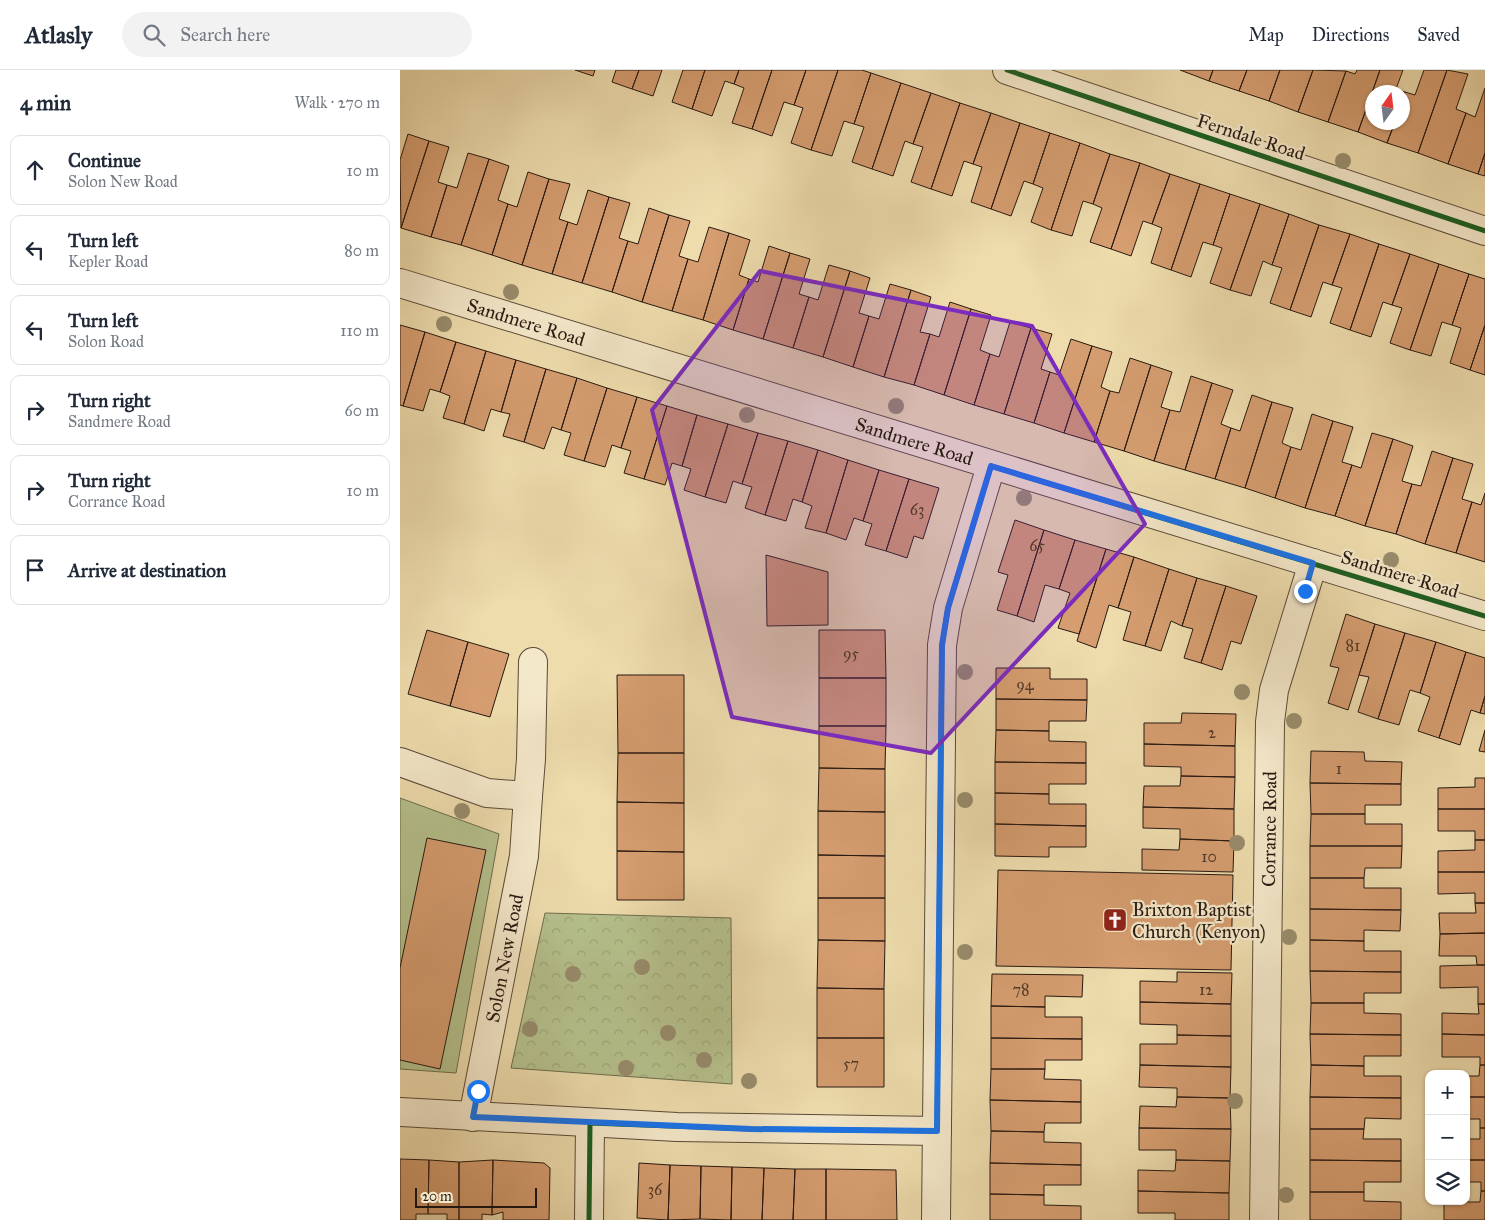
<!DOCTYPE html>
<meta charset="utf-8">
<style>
:root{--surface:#fff;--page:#f2f2f3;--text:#1f2937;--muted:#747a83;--line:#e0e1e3}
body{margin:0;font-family:"IM FELL Great Primer",serif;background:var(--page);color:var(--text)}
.controls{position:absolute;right:15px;bottom:15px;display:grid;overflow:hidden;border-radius:10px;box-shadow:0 1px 4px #0004}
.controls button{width:45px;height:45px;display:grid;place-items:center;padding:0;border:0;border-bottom:1px solid var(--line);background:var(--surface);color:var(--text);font:25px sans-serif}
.compass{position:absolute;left:965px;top:15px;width:45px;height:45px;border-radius:50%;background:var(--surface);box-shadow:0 1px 4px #0004;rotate:14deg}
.scale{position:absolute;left:15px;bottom:12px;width:122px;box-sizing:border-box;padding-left:5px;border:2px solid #281911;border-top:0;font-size:14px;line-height:18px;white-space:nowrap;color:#281911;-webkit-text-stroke:4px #f4e8ca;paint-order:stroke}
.stop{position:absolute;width:15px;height:15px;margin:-11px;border:4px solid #1a73e8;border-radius:50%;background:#fff}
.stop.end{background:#1a73e8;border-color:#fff;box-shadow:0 1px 5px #0008}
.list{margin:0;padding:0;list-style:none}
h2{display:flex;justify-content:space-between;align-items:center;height:65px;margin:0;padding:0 20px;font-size:21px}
h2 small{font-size:16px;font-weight:400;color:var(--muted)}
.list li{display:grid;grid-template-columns:32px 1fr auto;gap:15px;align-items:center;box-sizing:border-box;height:70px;margin:0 10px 10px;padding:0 10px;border:1px solid var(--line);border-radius:10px}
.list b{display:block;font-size:19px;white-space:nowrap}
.list p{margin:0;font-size:16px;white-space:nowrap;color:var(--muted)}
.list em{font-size:16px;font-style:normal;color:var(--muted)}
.icon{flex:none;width:28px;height:28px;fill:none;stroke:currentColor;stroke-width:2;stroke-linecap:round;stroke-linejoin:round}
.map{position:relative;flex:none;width:1085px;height:1150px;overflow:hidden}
header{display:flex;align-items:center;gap:30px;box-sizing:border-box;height:70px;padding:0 25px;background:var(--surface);border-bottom:1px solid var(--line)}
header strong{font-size:24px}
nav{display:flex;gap:28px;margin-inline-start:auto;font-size:18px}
.search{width:350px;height:45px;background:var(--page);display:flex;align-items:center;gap:12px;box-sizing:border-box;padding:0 18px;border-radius:28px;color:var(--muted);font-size:19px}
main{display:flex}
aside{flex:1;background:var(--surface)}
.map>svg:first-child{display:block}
.grass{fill:#b5c18d;stroke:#6e6d4f}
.park{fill:url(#park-crowns);stroke:#6e6d4f}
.building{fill:#d59d70;stroke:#281911}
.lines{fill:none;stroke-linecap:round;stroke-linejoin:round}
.minor-casing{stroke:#5a4a38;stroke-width:30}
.minor{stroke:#f4e8ca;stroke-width:28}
.cycleway-casing{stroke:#f4e8ca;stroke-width:8}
.cycleway{stroke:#1b5e20;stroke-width:5}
.tree{fill:#988c6c}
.route{stroke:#1a73e8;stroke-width:6}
.marked{fill:#7b2cbf;fill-opacity:0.2;stroke:#7b2cbf;stroke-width:4;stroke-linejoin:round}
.labels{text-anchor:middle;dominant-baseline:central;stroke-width:4.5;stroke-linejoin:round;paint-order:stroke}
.number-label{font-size:16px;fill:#533a29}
.street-label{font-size:19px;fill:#281911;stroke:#f4e8ca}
.poi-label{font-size:19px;fill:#281911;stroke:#f4e8ca;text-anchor:start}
</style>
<header>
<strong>Atlasly</strong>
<div class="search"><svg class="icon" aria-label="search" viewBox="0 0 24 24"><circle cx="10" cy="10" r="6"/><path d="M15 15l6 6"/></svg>Search here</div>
<nav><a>Map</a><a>Directions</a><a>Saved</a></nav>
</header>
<main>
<aside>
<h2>4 min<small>Walk · 270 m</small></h2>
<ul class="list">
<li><svg class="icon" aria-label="ahead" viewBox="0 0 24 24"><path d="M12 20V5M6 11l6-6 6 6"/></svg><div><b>Continue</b><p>Solon New Road</p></div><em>10 m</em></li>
<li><svg class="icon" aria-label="left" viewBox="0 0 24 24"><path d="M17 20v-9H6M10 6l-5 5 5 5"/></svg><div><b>Turn left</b><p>Kepler Road</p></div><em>80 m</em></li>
<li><svg class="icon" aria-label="left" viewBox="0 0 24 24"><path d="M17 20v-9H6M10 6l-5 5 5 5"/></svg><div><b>Turn left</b><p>Solon Road</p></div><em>110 m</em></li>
<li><svg class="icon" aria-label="right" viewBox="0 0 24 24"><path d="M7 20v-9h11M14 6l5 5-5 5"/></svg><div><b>Turn right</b><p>Sandmere Road</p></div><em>60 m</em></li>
<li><svg class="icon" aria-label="right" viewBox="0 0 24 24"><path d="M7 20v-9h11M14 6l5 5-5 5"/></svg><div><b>Turn right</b><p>Corrance Road</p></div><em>10 m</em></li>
<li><svg class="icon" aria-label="arrive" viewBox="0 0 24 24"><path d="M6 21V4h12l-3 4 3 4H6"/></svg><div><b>Arrive at destination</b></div></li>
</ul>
</aside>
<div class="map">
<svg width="1085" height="1150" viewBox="0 0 1085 1150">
<defs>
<pattern id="park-crowns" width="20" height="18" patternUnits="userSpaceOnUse" patternTransform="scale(1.25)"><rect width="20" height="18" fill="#b5c18d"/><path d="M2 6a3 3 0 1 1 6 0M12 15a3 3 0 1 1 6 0" fill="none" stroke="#9ca579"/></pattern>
</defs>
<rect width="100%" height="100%" fill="#eedcad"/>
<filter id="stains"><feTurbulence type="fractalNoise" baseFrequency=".004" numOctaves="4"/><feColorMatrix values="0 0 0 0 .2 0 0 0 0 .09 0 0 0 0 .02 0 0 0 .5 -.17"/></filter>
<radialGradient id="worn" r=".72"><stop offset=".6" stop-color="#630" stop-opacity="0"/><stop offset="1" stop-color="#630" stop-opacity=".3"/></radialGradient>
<path class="grass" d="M0,728L99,764L56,1003L0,999Z"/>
<path class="park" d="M145,843L331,848L332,1014L111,998Z"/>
<path class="building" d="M175,0H195L193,6Z
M216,0H239L232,19L212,12Z
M239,0H262L253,26L232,19Z
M283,0H305L292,39L272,32Z
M305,0H339L334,14L325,11L312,46L292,39Z
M339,0H372L352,59L332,53L344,18L334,14Z
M372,0H406L394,35L384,32L372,66L352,59Z
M406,0H438L411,80L391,73L403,38L394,35Z
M438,0H462L471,3L454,54L444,51L432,86L411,80Z
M780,0H813L809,11Z
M813,0H847L839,21L809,11Z
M847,0H880L869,31L839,21Z
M880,0H913L898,42L869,31Z
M913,0L946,1L928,52L898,42Z
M957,0H980L958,62L928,52L946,1L955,4Z
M980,0H1003L996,19L1005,22L1002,30V22H972V52H995L987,73L958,62Z
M1024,0H1047L1018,83L987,73L995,52H1002V30L1005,22L1015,25Z
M1047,0L1068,4L1056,39L1066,43L1048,94L1018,83Z
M471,3L501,13L472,99L452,92L464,57L454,54Z
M501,13L531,23L513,74L505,71L493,106L472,99Z
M1085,18V83L1078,104L1048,94L1066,43L1075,47Z
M531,23L560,33L531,119L511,112L523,77L513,74Z
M560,33L591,43L573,94L564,91L552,126L531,119Z
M591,43L620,53L591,139L571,132L582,97L573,94Z
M620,53L650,63L633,114L624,111L611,146L591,139Z
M650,63L680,73L651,160L631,152L643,118L633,114Z
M8,64L29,71L1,158L0,90Z
M29,71L49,77L38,112L47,115L31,167L1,158Z
M680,73L710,84L693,134L683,131L672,166L651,160Z
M68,83L89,89L61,175L31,167L47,115L57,118Z
M1085,83V106L1078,104Z
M710,84L740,93L711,179L690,172L702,138L693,134Z
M89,89L109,96L98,130L108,134L92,185L61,175Z
M740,93L770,104L752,154L743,151L731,186L711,179Z
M128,102L149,109L122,195L92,185L108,134L117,137Z
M770,104L800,114L771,200L751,193L762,158L752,154Z
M149,109L170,114L159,149L168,152L152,204L122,195Z
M800,114L830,124L813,175L803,172L791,207L771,200Z
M188,120L209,127L182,213L152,204L168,152L177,155Z
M830,124L860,134L830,220L810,213L822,178L813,175Z
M209,127L230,133L219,168L228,171L212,222L182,213Z
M860,134L889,144L872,195L863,191L851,226L830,220Z
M249,138L269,145L242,232L212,222L228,171L238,174Z
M889,144L919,155L890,240L870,233L882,198L872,195Z
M269,145L290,151L279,186L288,189L272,241L242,232Z
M919,155L950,164L932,215L923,212L911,247L890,240Z
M309,157L329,163L303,250L272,241L288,189L298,192Z
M329,163L350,170L339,205L349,209L333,260L303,250Z
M950,164L979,174L950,260L930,253L942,218L932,215Z
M979,174L1010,184L992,235L983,232L971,267L950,260Z
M369,176L390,183L363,269L333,260L349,209L358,212Z
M390,183L410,189L399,224L409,227L393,278L363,269Z
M1010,184L1039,194L1010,280L990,273L1002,238L992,235Z
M1039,194L1069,204L1052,255L1042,252L1031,286L1010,280Z
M429,195L450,201L423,287L393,278L409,227L418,230Z
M450,201L470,208L459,243L469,246L453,297L423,287Z
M1069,204L1085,209V255L1070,300L1050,293L1061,258L1052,255Z
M490,214L511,220L484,307L453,297L469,246L479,249Z
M511,220L531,227L520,262L530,264L514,315L484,307Z
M550,232L571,239L544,325L514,315L530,264L539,267Z
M571,239L591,245L580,280L590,284L574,335L544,325Z
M610,252L631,258L604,344L574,335L590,284L599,287Z
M0,255L25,262L3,336L0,335Z
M1085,255V305L1070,300Z
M631,258L652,264L641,299L650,302L634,353L604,344Z
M25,262L56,272L40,322L30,319L23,341L3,336Z
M671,269L692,276L664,363L634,353L650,302L659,305Z
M56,272L86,281L64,354L43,348L50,326L40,322Z
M692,276L712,282L701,317L710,321L694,372L664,363Z
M86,281L116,290L101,342L91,339L84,361L64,354Z
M730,288L751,295L724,381L694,372L710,321L719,323Z
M116,290L146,299L124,372L103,366L110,344L101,342Z
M751,295L772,302L761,337L770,340L754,391L724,381Z
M146,299L177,308L161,360L152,357L144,379L124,372Z
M791,306L812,313L785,400L754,391L770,340L780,342Z
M177,308L207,318L184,391L164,385L171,363L161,360Z
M812,313L833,320L821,354L831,358L815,409L785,400Z
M207,318L237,327L221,378L212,375L205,397L184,391Z
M852,325L872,332L845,418L815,409L831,358L840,361Z
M237,327L267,336L244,409L224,403L231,381L221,378Z
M872,332L893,338L882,373L891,377L875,428L845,418Z
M267,336L297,345L282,396L272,393L265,415L244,409Z
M912,344L933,351L905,438L875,428L891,377L901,380Z
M297,345L328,354L305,427L284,420L291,399L282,396Z
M933,351L953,357L942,392L952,395L935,446L905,438Z
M328,354L358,363L342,414L333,411L326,433L305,427Z
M358,363L388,371L365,445L345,438L352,417L342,414Z
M972,363L993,369L965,456L935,446L952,395L961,398Z
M993,369L1013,376L1002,411L1012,414L996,464L965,456Z
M388,371L418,380L402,432L393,429L386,451L365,445Z
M418,380L448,390L426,463L405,458L412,436L402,432Z
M1032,381L1053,388L1025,474L996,464L1012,414L1021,416Z
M1053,388L1073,394L1062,429L1072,432L1056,483L1025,474Z
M448,390L479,400L463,451L454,448L446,470L426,463Z
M479,400L509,409L486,481L465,475L472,454L463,451Z
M509,409L539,418L523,469L514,466L507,488L486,481Z
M1085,423V492L1056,483L1072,432L1081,435Z
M615,450L644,460L617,546L597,540L608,505L598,502Z
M644,460L675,470L659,519L645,515L634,552L617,546Z
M675,470L706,479L679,564L658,558L670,523L659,519Z
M706,479L734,487L718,538L709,535L696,578L677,571Z
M366,485L428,502V555L367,556Z
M734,487L769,499L745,576L723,570L731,542L718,538Z
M769,499L797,508L782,556L771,551L761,581L745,576Z
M797,508L826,516L801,593L784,588L793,559L782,556Z
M826,516L857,526L841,574L831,571L822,600L801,593Z
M946,544L975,554L948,640L928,633L939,598L930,596Z
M975,554L1005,563L978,649L958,642L969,607L959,605Z
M27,560L68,572L50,636L8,624Z
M419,560H485L486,608H419Z
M1005,563L1036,572L1020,623L1010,620L999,655L978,649Z
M68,572L109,584L90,647L50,636Z
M1036,572L1066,582L1039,668L1018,661L1030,627L1020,623Z
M1066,582L1085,588V626L1080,643L1071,640L1060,675L1039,668Z
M596,598H650V609H687V630L596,629Z
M217,605H284V683H218Z
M419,608H486V656H419Z
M1085,626V644L1080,643Z
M596,629L687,630L686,651H649V661L596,660Z
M782,643L836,644L835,676L744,674V653H781Z
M419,656H486L485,699L419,698Z
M596,660L649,661V671L686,672V693L595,692Z
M1085,660V682L1079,681Z
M744,674L835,676V707L781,706V697L744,696Z
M911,681L964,682L965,691L1002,692L1001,714L910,713Z
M218,683H284V733L217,732Z
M595,692L686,693V714H649V724L595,723Z
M419,698L485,699V742L418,741Z
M781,706L835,707L834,739L743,737L744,716H780Z
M1075,708H1085V739H1038V718L1075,717Z
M910,713L1001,714V735H965V744H911Z
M595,723L649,724V734H686V756L595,754Z
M217,732L284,733V782L217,781Z
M743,737L834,739V771L780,769V759L743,758Z
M1038,739H1085V770H1075V761H1038Z
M418,741L485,742V786L418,785Z
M911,744H965V754H1002V776H910Z
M595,754L686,756V777H649V787L595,786Z
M27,768L86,780L40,999L0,990V898Z
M780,769L834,771L833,802L742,800V779L779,780Z
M1075,770H1085V802H1038V781L1075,780Z
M910,776H1002L1001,798H965L964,808H910Z
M217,781L284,782V830H217Z
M418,785L485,786V828H418Z
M598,800L833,805L831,900L596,896Z
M1038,802H1085V833H1075V823L1038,824Z
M910,808H964V818H1001V840L910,839Z
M418,828H485V871L418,870Z
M1075,833H1085V863L1040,864L1039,843H1076Z
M910,839L1001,840L1000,861L964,860V871L910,870Z
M1085,863V895H1077L1076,886H1039L1040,864Z
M418,870L485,871L484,919L417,918Z
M910,870L964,871V881H1001V902L910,901Z
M1077,895H1085V934H1078V917L1040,918V896Z
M910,901L1001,902V923H964V933H911Z
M777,902L832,903L831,934L740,932V911L777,912Z
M592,904L683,905L682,927L645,926V937L591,936Z
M417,918L484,919V968H417Z
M740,932L831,934V966L777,965V955L740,954Z
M911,933H964V943L1001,944V965L910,964Z
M1078,934H1085V965L1042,964V943L1079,944Z
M591,936L645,937V947H682V969L591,968Z
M910,964L1001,965V986H964V996L911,995Z
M1042,964L1085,965V995H1080V987H1042Z
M777,965L831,966V997L740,995V974H777Z
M417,968H484V1017H417Z
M591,968L682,969V990H645V999H591Z
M740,995L831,997L830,1028L777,1027V1018L739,1017Z
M911,995L964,996V1006H1001V1028L910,1027Z
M1080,995H1085V1027H1066V1006H1079Z
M591,999H645L644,1009L681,1010V1032L590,1030Z
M777,1027L830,1028L831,1059L739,1058L740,1036L776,1037Z
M910,1027L1001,1028V1049L965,1048L964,1059H910Z
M1066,1027H1085V1058H1080V1049H1066Z
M590,1030L681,1032V1053H645L644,1062L591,1061Z
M739,1058L831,1059L830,1091L776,1090V1080H739Z
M1080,1058H1085V1090H1066V1069H1080Z
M910,1059H964L963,1069H1001V1091L910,1090Z
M591,1061L644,1062V1072L681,1073V1095L590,1093Z
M0,1089L29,1090L28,1144H16V1150H0Z
M29,1090L59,1092V1150H47V1144H28Z
M93,1090L92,1145L82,1144V1150H59V1092Z
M93,1090L144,1093L150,1098L149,1150H103V1142L92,1145Z
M776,1090L830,1091L829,1123L738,1121V1100L775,1101Z
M910,1090L1001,1091V1112H964V1122H910Z
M1066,1090H1085V1121H1081V1112H1066Z
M239,1093L270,1095L268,1150L237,1148Z
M590,1093L681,1095V1115H644V1125L590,1124Z
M270,1095L301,1096L300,1149L268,1150Z
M301,1096L332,1097L331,1150L300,1149Z
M332,1097L364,1098L362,1150H331Z
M364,1098L395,1099L393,1150H362Z
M395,1099H426V1150H393Z
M426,1099L496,1100L497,1150H426Z
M738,1121L829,1123V1150H775V1143H738Z
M1081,1121H1085V1150H1044V1132H1080Z
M910,1122H964V1131L1001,1132V1150H910Z
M590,1124L644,1125V1135L681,1136V1150H590Z"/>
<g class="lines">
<defs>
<g id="minor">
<path d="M607,0L1085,161"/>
<path id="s1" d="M0,213L1085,546"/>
<path d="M0,692L87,723L128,726L131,689L133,592"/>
<path d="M0,1042L277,1057L537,1061"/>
<path id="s2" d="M73,1047L124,786L128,726"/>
<path d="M189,1150L190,1053"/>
<path d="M536,1150L542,575L548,538L591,396"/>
<path id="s3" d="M864,1150L870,652L874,620L913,493"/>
</g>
</defs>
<use href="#minor" class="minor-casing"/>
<use href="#minor" class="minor"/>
<defs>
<path id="cycleway" d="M607,0L1085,161
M189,1150L190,1053L351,1059L537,1061L542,575L548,538L591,396L1085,546"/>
</defs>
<use href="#cycleway" class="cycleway-casing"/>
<use href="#cycleway" class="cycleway"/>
</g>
<g class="tree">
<circle cx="943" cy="91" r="8"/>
<circle cx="111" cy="222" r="8"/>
<circle cx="44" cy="254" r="8"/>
<circle cx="496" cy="336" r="8"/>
<circle cx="347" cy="345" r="8"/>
<circle cx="624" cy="428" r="8"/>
<circle cx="991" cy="490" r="8"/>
<circle cx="565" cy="602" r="8"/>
<circle cx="842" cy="622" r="8"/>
<circle cx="894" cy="651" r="8"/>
<circle cx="565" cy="730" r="8"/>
<circle cx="62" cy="741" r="8"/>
<circle cx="837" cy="773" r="8"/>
<circle cx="889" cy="867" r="8"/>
<circle cx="565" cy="882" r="8"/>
<circle cx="242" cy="897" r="8"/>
<circle cx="173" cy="904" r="8"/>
<circle cx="130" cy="959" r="8"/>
<circle cx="268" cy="963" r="8"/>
<circle cx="304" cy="990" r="8"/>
<circle cx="226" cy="998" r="8"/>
<circle cx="349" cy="1011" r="8"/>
<circle cx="835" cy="1031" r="8"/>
<circle cx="886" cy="1125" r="8"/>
</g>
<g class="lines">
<path class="route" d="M78,1021L73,1047L351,1059L537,1061L542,575L548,538L591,396L913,493L905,521"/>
</g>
<path class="marked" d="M360,201L632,256L745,454L531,683L332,647L252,340Z"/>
<defs>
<symbol id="church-square" viewBox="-11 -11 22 22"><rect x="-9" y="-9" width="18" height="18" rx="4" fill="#8f2418" stroke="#f4e8ca"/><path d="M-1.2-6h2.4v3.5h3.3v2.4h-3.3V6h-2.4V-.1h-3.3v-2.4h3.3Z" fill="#fff"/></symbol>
</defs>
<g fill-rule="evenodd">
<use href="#church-square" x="701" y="836" width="28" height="28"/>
</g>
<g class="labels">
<g class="number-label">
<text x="517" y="439">63</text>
<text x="637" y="475">65</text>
<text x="953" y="575">81</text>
<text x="451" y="583">95</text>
<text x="625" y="614">94</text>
<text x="812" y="662">2</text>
<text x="939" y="698">1</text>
<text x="809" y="786">10</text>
<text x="621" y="919">78</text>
<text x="806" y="919">12</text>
<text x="451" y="993">57</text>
<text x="255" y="1119">36</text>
</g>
<g class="street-label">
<text transform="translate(851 67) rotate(18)">Ferndale Road</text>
<text stroke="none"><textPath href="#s1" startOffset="132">Sandmere Road</textPath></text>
<text stroke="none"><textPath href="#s1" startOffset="538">Sandmere Road</textPath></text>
<text transform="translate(1000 504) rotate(17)">Sandmere Road</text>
<text stroke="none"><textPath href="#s3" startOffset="391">Corrance Road</textPath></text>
<text stroke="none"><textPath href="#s2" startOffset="162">Solon New Road</textPath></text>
</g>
<g class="poi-label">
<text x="732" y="839">Brixton Baptist<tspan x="732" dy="22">Church (Kenyon)</tspan></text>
</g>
</g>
<rect width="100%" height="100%" filter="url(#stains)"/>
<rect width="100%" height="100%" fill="url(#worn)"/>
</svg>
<div class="controls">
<button>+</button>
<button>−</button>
<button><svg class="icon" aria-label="layers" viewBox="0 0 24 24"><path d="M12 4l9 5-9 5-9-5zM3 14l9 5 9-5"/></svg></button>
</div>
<svg class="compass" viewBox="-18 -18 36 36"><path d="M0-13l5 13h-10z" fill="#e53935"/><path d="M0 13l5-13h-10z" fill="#747a83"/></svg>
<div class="scale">20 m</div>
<div class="stop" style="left:78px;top:1021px"></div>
<div class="stop end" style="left:905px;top:521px"></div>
</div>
</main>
